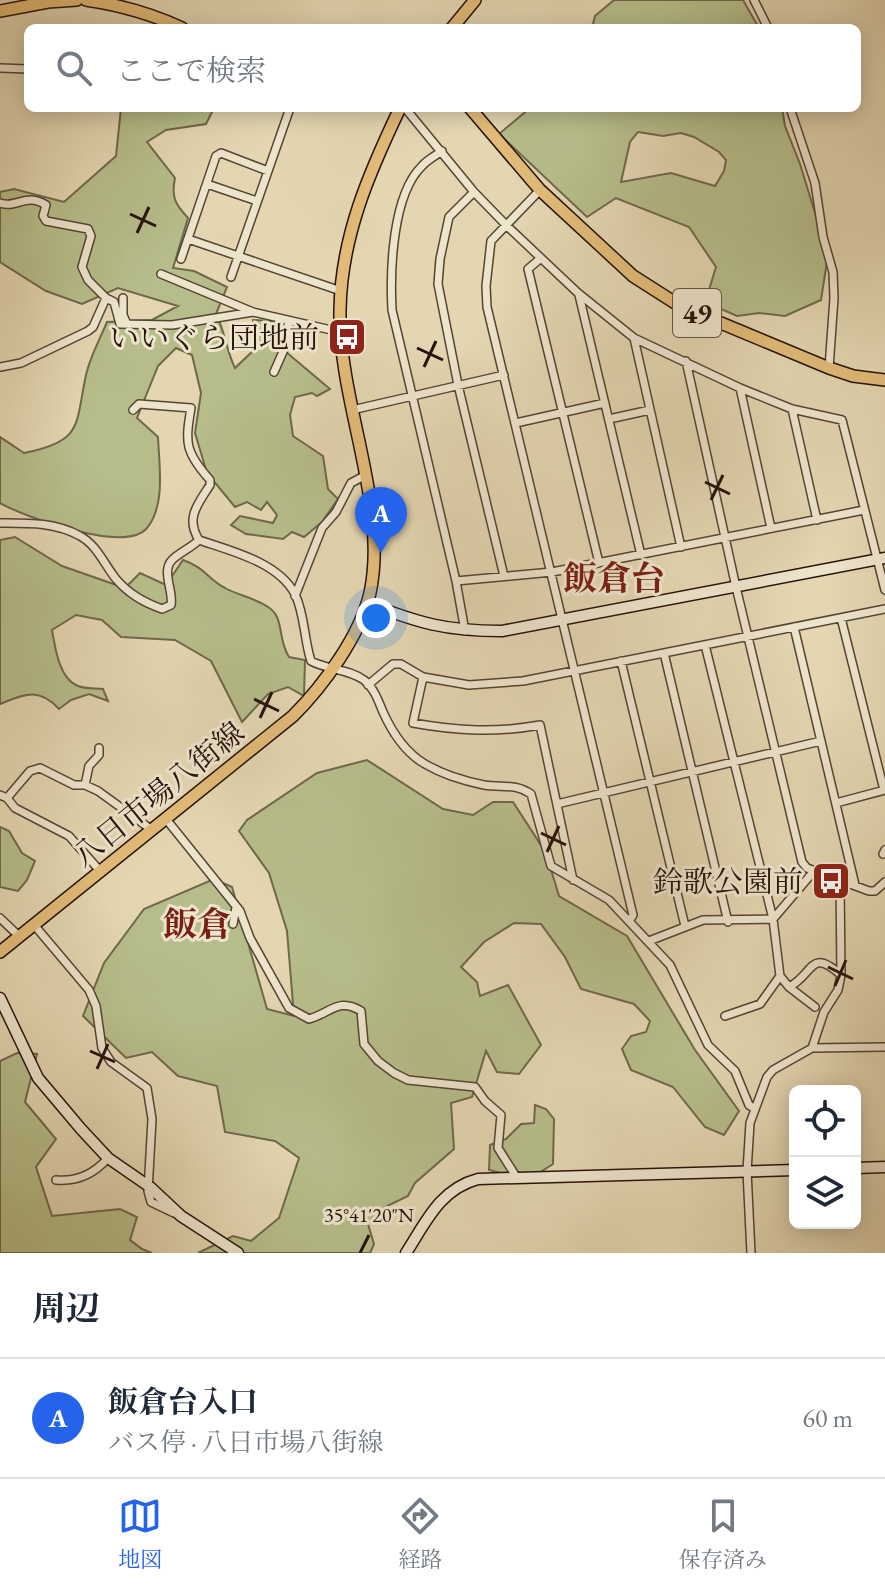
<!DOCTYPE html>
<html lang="ja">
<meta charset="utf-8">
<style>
:root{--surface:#fff;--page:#f2f2f3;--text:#1f2937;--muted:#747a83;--line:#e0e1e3;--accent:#2563eb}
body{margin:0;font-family:"EB Garamond","Noto Serif JP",serif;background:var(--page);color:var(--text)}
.controls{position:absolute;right:24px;bottom:24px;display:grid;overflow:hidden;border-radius:12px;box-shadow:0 4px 20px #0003}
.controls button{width:72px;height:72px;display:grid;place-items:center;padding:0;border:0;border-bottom:2px solid var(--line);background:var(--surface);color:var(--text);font:40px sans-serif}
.you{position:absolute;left:376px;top:618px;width:28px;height:28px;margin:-20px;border:6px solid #fff;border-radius:50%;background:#1a73e8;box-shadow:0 0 0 12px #1a73e833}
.badge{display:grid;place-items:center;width:52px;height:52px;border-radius:50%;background:var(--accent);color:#fff;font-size:26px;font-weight:700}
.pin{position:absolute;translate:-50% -66px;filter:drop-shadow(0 2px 4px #0008)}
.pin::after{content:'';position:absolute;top:42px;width:28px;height:24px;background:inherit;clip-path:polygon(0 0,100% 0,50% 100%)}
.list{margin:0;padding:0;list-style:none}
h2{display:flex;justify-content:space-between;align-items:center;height:104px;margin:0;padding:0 32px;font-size:34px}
h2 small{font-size:26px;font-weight:400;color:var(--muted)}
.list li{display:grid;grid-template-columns:52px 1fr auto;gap:24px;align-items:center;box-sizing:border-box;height:120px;padding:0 32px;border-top:2px solid var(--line)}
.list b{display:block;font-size:30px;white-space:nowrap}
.list p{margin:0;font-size:26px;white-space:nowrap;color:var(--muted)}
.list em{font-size:26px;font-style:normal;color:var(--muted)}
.icon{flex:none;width:44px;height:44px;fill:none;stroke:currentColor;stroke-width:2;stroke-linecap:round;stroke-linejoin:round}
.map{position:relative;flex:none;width:885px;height:1253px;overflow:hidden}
.search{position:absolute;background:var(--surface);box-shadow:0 4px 20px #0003;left:24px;right:24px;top:24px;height:88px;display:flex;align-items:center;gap:20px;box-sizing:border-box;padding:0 28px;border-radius:12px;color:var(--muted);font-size:30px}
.sheet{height:224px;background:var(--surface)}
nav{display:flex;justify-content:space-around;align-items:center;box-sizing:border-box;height:112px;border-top:2px solid var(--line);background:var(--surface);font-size:22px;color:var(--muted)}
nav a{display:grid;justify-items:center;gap:4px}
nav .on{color:var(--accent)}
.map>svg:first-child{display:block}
.green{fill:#b6bd8a;stroke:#6e684a;stroke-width:2;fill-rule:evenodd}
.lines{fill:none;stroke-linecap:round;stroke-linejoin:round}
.street-casing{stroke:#554434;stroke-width:10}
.secondary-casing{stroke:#26130a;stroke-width:13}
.primary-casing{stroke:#26130a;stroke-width:14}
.street{stroke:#ede4cc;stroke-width:7}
.secondary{stroke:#ede4cc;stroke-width:10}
.primary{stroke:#e2bb78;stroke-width:11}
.ticks{fill:none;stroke:#26130a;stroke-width:3}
.labels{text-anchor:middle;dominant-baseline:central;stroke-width:6;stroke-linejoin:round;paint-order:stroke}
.shield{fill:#ede4cc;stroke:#625244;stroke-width:2}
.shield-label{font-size:28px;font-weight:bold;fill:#26130a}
.poi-label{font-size:30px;fill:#26130a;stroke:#ede4cc;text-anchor:end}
.street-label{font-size:30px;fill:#26130a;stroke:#ede4cc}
.quarter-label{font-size:34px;font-weight:bold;fill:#7a1f14;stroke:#ede4cc}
.ticks-label{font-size:20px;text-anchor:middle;fill:#26130a;stroke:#ede4cc;stroke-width:6;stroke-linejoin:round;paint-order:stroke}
</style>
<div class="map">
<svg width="885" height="1253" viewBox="0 0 885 1253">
<rect width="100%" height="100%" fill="#e3d6b1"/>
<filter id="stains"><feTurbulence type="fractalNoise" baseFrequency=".0025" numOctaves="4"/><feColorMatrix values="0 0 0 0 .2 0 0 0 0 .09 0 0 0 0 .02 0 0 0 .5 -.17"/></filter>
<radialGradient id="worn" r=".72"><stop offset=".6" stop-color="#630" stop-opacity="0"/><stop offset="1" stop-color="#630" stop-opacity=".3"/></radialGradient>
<path class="green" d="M614,0H743L759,28H592L595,16Z
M121,108H214L206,124L166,130L147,142L175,178C171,197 175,204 188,218L173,268L194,271L227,287L216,314C225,331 226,350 235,368L255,349L253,320L274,321L285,335L279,346L330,389L317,396L312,393L295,397L290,415L293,436L323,456L328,489L338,499L322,522L304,537L292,532L283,539L246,534L231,525L240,516L273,523L277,515L267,502L261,510L247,502L235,507L207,473L195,433L201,393L192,355L176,348L158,366L137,418L158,437C159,464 166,505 147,528C125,554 25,517 0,503V437L24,453C84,441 75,425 86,375C90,357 100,339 107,322L152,320L178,306L118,288L82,304L46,291L0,262V192L14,189L64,202L116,156Z
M530,108H782L785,126L800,164L828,255L821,300L785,316L759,313L737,316L721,309L708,293L716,267L689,227L616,198L587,217L499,134ZM638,132L663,136L681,133L694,137L719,152L726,160L724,171L715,186L671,173L621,182L630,142Z
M15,537L62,566L125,588L140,573L166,585L183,560C204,567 208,579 225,588C239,596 268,601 276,615C283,628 279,641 289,657L305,660L304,696L288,687L268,694L242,722L211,661L175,640L121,637L102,620L76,615L52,630C55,647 59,679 78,686C85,689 95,688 103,689L108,701L89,694L71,700L59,709C39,687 25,694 0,704V540Z
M367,760L443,809L473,815L493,802H513L546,853L559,896L627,936L695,1050L739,1111L724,1135L705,1127L673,1087L631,1070L622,1049L631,1036L646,1032L650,1021L634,1004L581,989L565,957L541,924L514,923L484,942L461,967L477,982L480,996L508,985L541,1045L519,1074L497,1072L486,1051L472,1097L451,1103L454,1149L415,1183L408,1196L385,1207L368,1224L374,1244L370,1253H198L233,1236L251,1241L279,1218L299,1158L275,1141L225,1132L217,1086L178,1076L152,1052L126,1058L83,1016L104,963L144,909L214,879L232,887L267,1009L294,1016L287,931L269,873L239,831L247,820L317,773Z
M0,827L9,831L22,853L35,861L27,880L18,891L0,887Z
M17,1053L37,1054L25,1102L56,1139L36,1167L52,1216L120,1209L137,1217L130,1240L142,1249L152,1253H0V1061Z
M535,1105L546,1109L554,1119L553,1164L528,1180L489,1170L490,1145L506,1139L521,1124L534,1123Z"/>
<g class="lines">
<defs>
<path id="street" d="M754,0L768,28
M0,68L28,69
M405,108L474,192L507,226L578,293L634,338L740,388L792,409L842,420L885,590
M790,108L815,183L823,237L833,272L834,298L829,368
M442,151C435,156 427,160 422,166C392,195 390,271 392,310L456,581L465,631
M207,184L257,201
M540,190L491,241L486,286L487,307L633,915L630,920
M474,192L449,217L440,259L438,284L458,385L504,576
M0,203C17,209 26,192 46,205L43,216L46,221L88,229L91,236L82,267L88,280L106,298
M188,239L341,291
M541,258L528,269L599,563
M181,259L216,156L221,153L268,171
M161,274L253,312
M231,277L290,108
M579,295L641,555
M123,298V315L127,324
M634,338L681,547
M686,361L736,587L802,862L807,868L869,891H875L885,882
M0,367L21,363L88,331L93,327L106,298L114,302L120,324L172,325L253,312L340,332
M274,372L289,338L288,320
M740,388L771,528
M792,409L817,520
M133,410L139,404L191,408C185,443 185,452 210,480V485C198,504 185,518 199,540C231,551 278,562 295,594C305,615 304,640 311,661C328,670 349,669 364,680C374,688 378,700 383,712C392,732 406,753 425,764C442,774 464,781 484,785C502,788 515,783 531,794L551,866L609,900L670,965L708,1045L735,1071L749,1105L755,1109
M352,410L504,375
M609,419L650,410
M516,423L605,403
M0,523C27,523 55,522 80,536C97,545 104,564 116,579C129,594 143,602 162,609L171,605C174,592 161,571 172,560C180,552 191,548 199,540
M456,581L552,572L864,510
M295,596L322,528L336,512L351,483L364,476
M841,618L884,790
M794,627L855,885
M705,645L773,919L780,976L789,987L815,1007
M664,653L728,922
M621,661L685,926
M423,677L413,723C458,731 496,733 540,725L573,880
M368,685L393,664H401L423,677L469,685L523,681L885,609
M85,785L89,766L99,755V748
M0,795L7,798L15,808L69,836L101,872
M7,798L30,771L40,768L74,785H85L98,791L152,830
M836,803L885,790
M557,804L821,741
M166,819L240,911L250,938L289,1008L309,1019C330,1013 339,997 361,1011L364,1044L378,1061L394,1073L408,1080L475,1087L485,1101L501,1115L498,1148L517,1178
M883,854L885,850
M840,880L841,975
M0,918L20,937
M233,924L236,907
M35,926L89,990L96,1006L102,1048L111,1062L147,1088L152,1119L148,1191L151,1202L174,1213
M649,941L703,920L773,919L814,871
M725,1016L760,1004L780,976
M812,1048L885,1047
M56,1180C78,1182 94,1174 108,1158
M751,1253L747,1171L750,1123L767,1077L773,1070L812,1048L824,1012L838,990L841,975C810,947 814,974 789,987"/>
<path id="secondary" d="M367,603C419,623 445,631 502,631L885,558
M0,998L38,1078L81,1129L108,1158L150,1187L181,1216L238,1253
M855,1168L885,1167
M406,1253C426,1222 440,1189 478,1179L795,1170"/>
<path id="primary" d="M86,0C120,5 152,14 182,28
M0,11L48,2L77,0
M452,28L475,0
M470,108L540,190L633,276L680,306L829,368L853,376L885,380
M0,952L293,716C323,686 360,636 370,593C389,504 338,402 340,310C341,237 369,173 400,108"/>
</defs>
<use href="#street" class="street-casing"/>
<use href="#secondary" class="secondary-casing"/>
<use href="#primary" class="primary-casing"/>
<use href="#street" class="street"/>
<use href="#secondary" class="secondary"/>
<use href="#primary" class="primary"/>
</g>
<path class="ticks" d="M130,214L156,226M137,233L149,207M417,348L443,360M424,367L436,341M705,482L730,494M711,500L723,475M254,699L279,711M260,718L272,692M541,833L566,845M547,852L559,826M828,967L853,979M835,986L846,960M90,1051L115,1062M97,1069L108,1044M360,1253L369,1235"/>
<defs>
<symbol id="bus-square" viewBox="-11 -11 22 22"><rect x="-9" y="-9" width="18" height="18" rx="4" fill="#8f2418" stroke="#ede4cc"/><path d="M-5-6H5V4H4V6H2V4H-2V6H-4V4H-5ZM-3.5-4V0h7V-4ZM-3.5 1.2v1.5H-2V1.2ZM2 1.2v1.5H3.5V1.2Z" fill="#fff"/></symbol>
</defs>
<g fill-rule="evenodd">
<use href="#bus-square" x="325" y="315" width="44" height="44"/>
<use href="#bus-square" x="809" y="859" width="44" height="44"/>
</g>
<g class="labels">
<rect class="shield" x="673" y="289" width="48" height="48" rx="6"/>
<g class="shield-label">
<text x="697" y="313">49</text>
</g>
<g class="poi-label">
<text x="319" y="337">いいぐら団地前</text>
<text x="803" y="881">鈴歌公園前</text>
</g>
<g class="street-label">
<text transform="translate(158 794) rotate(-39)">八日市場八街線</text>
</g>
<g class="quarter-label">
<text x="614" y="578">飯倉台</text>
<text x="197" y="924">飯倉</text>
</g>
</g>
<g class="ticks-label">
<text x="369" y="1222">35°41'20"N</text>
</g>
<rect width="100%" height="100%" filter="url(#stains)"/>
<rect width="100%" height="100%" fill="url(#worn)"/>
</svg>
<div class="controls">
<button><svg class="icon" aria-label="locate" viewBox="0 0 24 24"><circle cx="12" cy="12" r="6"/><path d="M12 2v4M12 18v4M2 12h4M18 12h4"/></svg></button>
<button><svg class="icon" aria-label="layers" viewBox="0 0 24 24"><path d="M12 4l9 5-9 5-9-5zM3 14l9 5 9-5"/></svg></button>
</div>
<div class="you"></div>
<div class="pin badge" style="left:381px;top:553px">A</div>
<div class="search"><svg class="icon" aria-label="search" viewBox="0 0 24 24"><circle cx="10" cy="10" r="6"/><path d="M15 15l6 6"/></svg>ここで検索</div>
</div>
<section class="sheet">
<h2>周辺<small></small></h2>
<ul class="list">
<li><span class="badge">A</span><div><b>飯倉台入口</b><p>バス停 · 八日市場八街線</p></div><em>60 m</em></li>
</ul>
</section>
<nav>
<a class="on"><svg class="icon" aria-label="map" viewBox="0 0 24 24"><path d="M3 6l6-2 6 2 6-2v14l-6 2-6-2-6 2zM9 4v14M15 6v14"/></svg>地図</a>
<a><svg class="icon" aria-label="directions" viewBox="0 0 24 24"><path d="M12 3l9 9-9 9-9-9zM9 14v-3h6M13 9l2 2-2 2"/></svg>経路</a>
<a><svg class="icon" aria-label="saved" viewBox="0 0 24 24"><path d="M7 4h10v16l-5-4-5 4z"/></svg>保存済み</a>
</nav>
